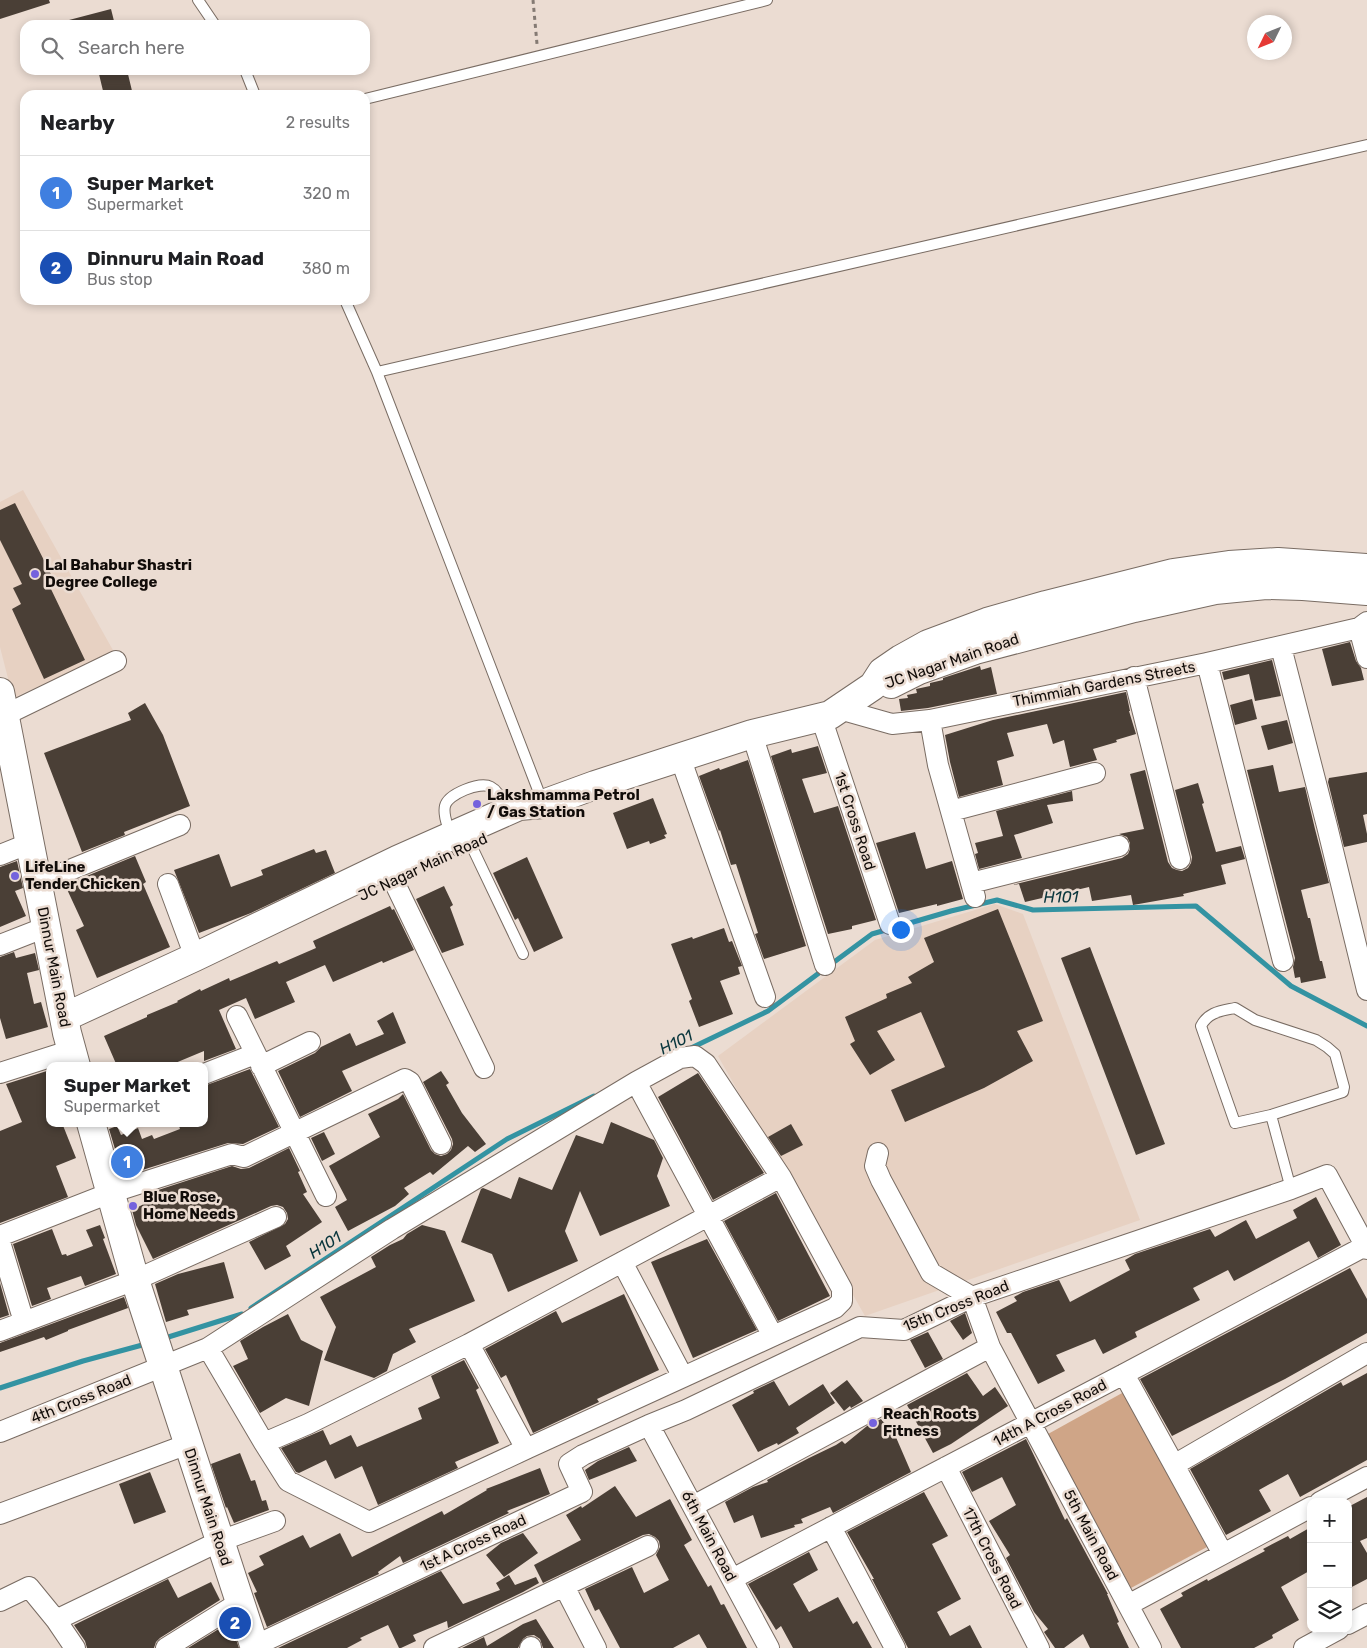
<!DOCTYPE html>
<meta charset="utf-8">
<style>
:root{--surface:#fff;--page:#f2f2f2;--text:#202124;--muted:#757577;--line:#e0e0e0;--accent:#7462dd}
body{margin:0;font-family:Rubik,sans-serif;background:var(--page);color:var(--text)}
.controls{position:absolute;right:15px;bottom:15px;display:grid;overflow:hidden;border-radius:10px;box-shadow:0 2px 8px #0003}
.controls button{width:45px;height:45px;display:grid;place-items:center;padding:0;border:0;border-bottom:1px solid var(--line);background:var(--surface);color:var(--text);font:25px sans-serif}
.compass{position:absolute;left:1247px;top:15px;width:45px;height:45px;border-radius:50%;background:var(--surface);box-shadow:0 2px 8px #0003;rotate:227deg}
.you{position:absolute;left:900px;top:929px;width:18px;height:18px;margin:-12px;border:4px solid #fff;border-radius:50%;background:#1a73e8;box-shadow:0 0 0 8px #1a73e833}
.badge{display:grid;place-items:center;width:32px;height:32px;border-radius:50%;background:var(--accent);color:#fff;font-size:16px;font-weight:700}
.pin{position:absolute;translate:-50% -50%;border:2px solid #fff;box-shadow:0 1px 5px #0006}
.popup{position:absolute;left:46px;top:1062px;width:162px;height:65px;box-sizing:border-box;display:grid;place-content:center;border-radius:10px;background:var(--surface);filter:drop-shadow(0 1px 4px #0005);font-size:16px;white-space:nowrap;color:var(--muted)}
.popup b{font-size:19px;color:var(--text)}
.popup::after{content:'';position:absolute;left:50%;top:100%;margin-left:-10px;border:10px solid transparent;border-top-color:var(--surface)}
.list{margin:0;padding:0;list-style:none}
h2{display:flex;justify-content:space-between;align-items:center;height:65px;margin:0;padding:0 20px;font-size:21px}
h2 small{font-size:16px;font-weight:400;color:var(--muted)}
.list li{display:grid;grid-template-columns:32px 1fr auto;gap:15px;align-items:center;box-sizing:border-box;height:75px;padding:0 20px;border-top:1px solid var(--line)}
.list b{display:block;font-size:19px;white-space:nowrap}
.list p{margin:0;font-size:16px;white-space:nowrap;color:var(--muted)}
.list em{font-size:16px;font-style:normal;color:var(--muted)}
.icon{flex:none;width:28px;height:28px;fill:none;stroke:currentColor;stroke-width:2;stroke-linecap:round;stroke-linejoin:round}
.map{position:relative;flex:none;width:1367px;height:1648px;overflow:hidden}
.search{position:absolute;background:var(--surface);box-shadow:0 2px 8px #0003;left:20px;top:20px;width:350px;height:55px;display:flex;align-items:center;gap:12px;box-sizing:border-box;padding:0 18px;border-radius:15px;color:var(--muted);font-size:19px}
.panel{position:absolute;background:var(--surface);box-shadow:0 2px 8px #0003;left:20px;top:90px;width:350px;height:215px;border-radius:15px}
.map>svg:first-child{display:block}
.built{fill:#e7d1c2}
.green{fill:#cfa587}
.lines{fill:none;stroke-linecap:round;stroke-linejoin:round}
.stream{stroke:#3393a2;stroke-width:5}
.building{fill:#4a3f36}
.lane-casing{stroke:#796c63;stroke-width:12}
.street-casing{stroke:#796c63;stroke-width:22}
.secondary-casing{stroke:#796c63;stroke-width:30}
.path{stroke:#847a73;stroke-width:3;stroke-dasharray:4 4;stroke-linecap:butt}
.lane{stroke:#fff;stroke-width:10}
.street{stroke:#fff;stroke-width:20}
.secondary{stroke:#fff;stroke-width:28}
.poi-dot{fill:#7462dd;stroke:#ebdcd2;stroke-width:2}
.labels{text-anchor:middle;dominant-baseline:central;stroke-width:5;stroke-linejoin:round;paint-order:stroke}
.poi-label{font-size:15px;font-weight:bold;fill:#110c09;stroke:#ebdcd2;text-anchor:start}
.street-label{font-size:15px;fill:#110c09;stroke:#ebdcd2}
.water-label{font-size:16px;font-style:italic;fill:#08353c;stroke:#ebdcd2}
</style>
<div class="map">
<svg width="1367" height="1648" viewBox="0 0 1367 1648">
<rect width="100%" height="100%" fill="#ebdcd2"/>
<path class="built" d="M23,490L114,652L13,698L0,647V502Z
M995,904L1023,914L1140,1220L865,1316L718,1056L875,940Z"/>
<path class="green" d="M1124,1392L1207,1547L1131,1588L1048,1434Z"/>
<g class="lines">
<path class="stream" d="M830,965L872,934L951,911L997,900L1033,910L1196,906L1291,986L1367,1026
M689,1049L768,1011L823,970
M251,1308L507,1139L594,1096
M162,1339L242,1314
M0,1388L83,1361L146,1344"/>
</g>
<path class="building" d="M0,0H49L50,3L0,19Z
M111,9L115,25H69V20Z
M98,70H127L133,95H104Z
M15,503L56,584L50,587L85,660L44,679L12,609L21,604L13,588L22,584L0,540V510Z
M1350,642L1356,661L1361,668L1364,680L1332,686L1322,649Z
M1272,660L1281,696L1255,701L1249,674L1224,680L1222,672Z
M980,666L981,670L991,667L997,694L928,708L901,711L899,699L908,698L907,695L917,693L916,689L930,686V683L943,680V678Z
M1126,692L1130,711H1129L1136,734L1116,740L1117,742L1093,749L1097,760L1070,767L1064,740L1053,744L1047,724L1007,733L1014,756L997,761L1003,785L959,797L950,762L945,735L993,720Z
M1252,699L1257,719L1235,725L1230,705Z
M145,703L163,735L190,806L124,832L125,835L82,852L44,753L131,720L128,713Z
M1287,720L1293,743L1268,750L1261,726Z
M818,746L827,773L802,779L814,813L838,806L876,920L852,926V929L828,934L771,756L791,749L792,753Z
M748,760L806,946L764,959L755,934L758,933L736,864L731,865L720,830L719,831L699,776L719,768L720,770Z
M1273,765L1279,792L1305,787L1315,829L1329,883L1301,890L1308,918H1310L1320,961H1322L1326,978L1301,983L1300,977L1295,978L1293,967L1295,958L1247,770Z
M1145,770L1168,862L1172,868L1177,870L1182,871L1188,868L1191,863L1192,857L1175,790L1198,783L1204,803L1202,804L1216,852L1241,846L1245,859L1221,865L1226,884L1183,894L1184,896L1133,905L1131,895L1092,901L1089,887L1025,902L1019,884L1012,885L1122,858L1128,854L1130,849V843L1127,837L1119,834L1144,829L1130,774Z
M1367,772V814L1363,815L1367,834V842L1344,847L1328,782L1329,778Z
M1072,791L1073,801L1047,805L1053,823L1014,835L1022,858L979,869L975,854L978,853L975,843L1003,836L996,811Z
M653,798L667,834L664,835L666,838L650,844L649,841L627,849L613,813Z
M915,832L926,869L952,861L963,899L937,906V904L899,913L876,843Z
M314,849L316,853L326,850L335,873L251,913L199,933L174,870L219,854L231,887L263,875L261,870Z
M135,856L146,882L143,884L170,947L97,978L76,930L84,926L65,885Z
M527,857L563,938L534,952L518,918L515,920L493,873Z
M17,861L23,888L15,891L26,916L0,927V867Z
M444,886L453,905L450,907L464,945L442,953L416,899Z
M390,906L392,910L394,909L414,950L383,963L382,961L333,982L325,965L286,982L295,1002L255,1019L246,998L219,1010L236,1049L204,1061V1051L168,1066H117L104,1036L147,1017V1015L178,1002L177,1001L200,989L201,991L229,978L230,981L277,961L279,964L316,948L313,941Z
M998,909L1043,1021L1017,1031L1033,1061L984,1088L905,1122L891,1090L945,1067L921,1012L877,1031L895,1060L870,1075L850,1044L855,1041L845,1017L887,998L886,994L912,983L908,977L934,962L924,938Z
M724,928L729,942L732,941L742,966L738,967L740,974L720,981L733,1014L699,1027L689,1001L692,999L671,944L692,937L693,939Z
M1090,947L1165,1144L1136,1155L1061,958Z
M14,952L16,958L35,953L39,970L27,973L34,1004L41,1002L48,1027L6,1039L0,1018V957Z
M393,1012L406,1043L342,1071L352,1091L300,1117L278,1071L315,1053L321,1047L350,1033L356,1046L384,1034L377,1021Z
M250,1069L279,1127L243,1144L228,1143L136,1172L124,1145L115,1149L109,1129L117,1126L121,1135L138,1128L142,1139L152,1135L154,1139L180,1129L178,1123H204V1086Z
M50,1070V1123H62L76,1158L56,1166L68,1197L0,1223V1131L22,1122L6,1084Z
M441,1071L449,1083L446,1085L462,1113L486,1144L475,1152L468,1146L433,1175L430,1172L404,1188L409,1194L395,1206L348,1231L335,1207L347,1200L329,1166L380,1137L368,1114L398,1099L403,1094L431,1150L435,1154L441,1156L447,1154L451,1150L453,1144L452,1139L423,1082Z
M698,1073L764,1173L713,1200L658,1097Z
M611,1122L654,1140L663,1158L657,1176L670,1206L600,1236L580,1191L565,1231L578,1261L508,1292L492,1254L461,1242L481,1189L483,1188L511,1199L519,1177L552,1190L576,1135L603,1144Z
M791,1124L803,1145L781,1156L768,1137Z
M324,1132L335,1154L322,1161L311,1138Z
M289,1148L300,1171L298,1172L307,1192L303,1194L322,1222L286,1246L291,1256L265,1270L249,1242L285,1224L288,1219L287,1213L283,1207L277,1205L271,1206L153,1259L136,1225L132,1210L152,1200L149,1193L232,1166L241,1169L249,1168Z
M776,1193L830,1296L778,1321L724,1221Z
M1316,1197L1341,1245L1318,1258L1309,1241L1234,1281L1228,1270L1193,1288L1200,1300L1135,1332L1137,1337L1103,1354L1095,1339L1056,1355L1065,1371L1038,1384L1011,1333H1007L996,1312L1017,1301L1014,1297L1023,1292L1059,1280L1070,1302L1130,1270L1125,1260L1135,1254L1210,1229L1215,1237L1246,1220L1256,1239L1297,1218L1293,1210Z
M100,1225L105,1238L103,1239L116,1274L85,1286L81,1276L47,1288L51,1299L32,1306L13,1244L52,1229L62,1255L66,1254L67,1256L93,1246L86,1230Z
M422,1225L445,1231L475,1301L409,1329L416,1342L393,1354L387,1371L374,1378L324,1360L336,1327L320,1297L376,1267L371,1257L390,1245L403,1239L407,1234Z
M707,1239L757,1330L693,1358L651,1262Z
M224,1262L234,1298L187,1310L189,1315L166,1322L155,1284L178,1274Z
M1350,1268L1367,1299V1333L1285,1379L1172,1436L1140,1379Z
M0,1283L9,1315L0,1318Z
M624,1294L659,1370L597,1399L599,1402L533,1433L506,1375L501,1378L485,1349L556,1311L562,1323Z
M124,1297L128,1308L68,1330V1331L46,1340L44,1337L0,1352V1343Z
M965,1313L972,1333L963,1340L950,1321Z
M288,1314L301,1340L323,1351L309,1406L286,1398L260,1413L233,1366L248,1359L240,1341L263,1327Z
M928,1332L943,1359L925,1368L910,1340Z
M464,1360L479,1388L476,1390L499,1443L455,1462L458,1468L378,1505L362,1466L335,1479L326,1460L299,1473L296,1472L281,1448L323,1430L330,1445L351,1435L357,1447L422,1419L418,1408L440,1398L431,1376Z
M967,1373L983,1396L995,1387L1008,1406L951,1444L933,1453L907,1405Z
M1367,1373V1460L1300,1497L1288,1474L1259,1490L1271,1511L1226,1535L1190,1469L1341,1382L1343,1386Z
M847,1380L863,1401L851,1408L850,1406L844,1411L830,1393Z
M774,1381L789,1406L823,1384L835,1403L796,1428L799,1433L778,1445L777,1443L758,1452L732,1405L754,1393L753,1391Z
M881,1419L895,1435L911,1472L833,1513L830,1507L801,1519L803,1523L794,1525L795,1527L761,1538L753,1515L734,1523L725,1502L753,1487L768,1482L767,1480L809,1458L836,1445L842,1441L845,1444L867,1426Z
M1026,1439L1065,1520L1067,1518L1108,1594H1107L1119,1622L1117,1623L1129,1648H1090L1083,1634L1064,1648H1055L1044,1632L1048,1629L1034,1612L1006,1558L1010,1555L989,1521L1016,1505L1002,1477L972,1492L962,1472Z
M629,1447L637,1461L589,1480L585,1470L598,1461Z
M240,1453L251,1481L255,1480L262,1501L266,1500L269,1510L234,1523L227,1507L226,1508L211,1464Z
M540,1468L550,1494L507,1511L509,1513L403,1563L400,1556L378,1572L379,1574L267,1627L254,1593L257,1592L248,1573L264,1565L259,1556L303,1535L310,1548L340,1533L352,1557L442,1511L444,1515L487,1490L486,1489Z
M150,1472L166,1512L134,1524L119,1484Z
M615,1486L636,1517L670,1499L692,1540L684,1545L708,1587L711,1585L721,1605L724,1604L747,1648H707L699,1634L673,1648H620L599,1609L595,1611L585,1589L632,1567L644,1593L669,1580L656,1555L660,1547L659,1541L655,1537L649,1534L643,1535L543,1583L534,1565L581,1540L566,1515L581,1506L582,1508Z
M924,1492L948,1536L932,1544L961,1599L937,1612L950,1636L970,1625L982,1648H908L872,1579H874L847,1532Z
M1367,1497V1538L1360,1541L1367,1553V1579L1348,1589V1507Z
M1311,1527V1570L1281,1587L1299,1620L1272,1635L1273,1638L1254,1648H1181L1160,1609L1183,1596L1181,1593L1207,1579L1208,1581L1265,1551L1263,1549L1288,1536L1290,1539Z
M523,1533L538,1553L504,1577L486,1555L501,1543Z
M809,1552L818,1570L793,1584L809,1612L838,1597L853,1624L857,1621L872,1648H793L781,1626L776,1630L748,1584Z
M441,1571L463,1604L500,1590L496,1583L509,1575L515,1585L536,1577L539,1583L523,1592L448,1628L447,1621L413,1635L416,1641L401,1648H399L388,1625L360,1638L362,1640L347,1648H278Z
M168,1579L178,1598L211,1582L220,1600L160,1638L156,1642L154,1648H87L85,1641L74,1625Z
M536,1619L554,1648H543L540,1639L534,1635L527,1636L523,1639L518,1648H462L484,1637L487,1646L523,1624Z
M230,1622L239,1648H188Z"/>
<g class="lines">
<defs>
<path id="lane" d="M198,0L215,25
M245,70L255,95
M365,99L767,0
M345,300L377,372L543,803
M377,372L1367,145
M471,845L523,954
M458,851C453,840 442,818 445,806C448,794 480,781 491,787C499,791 502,802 507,809
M1271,1115L1235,1123L1201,1026C1208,1012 1221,1011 1235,1008L1255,1020L1316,1040L1327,1047L1335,1054L1344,1087L1343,1092L1271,1115L1291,1189"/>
<path id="street" d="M1359,628L1367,658
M1281,647L1327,826L1367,990
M1207,663L1283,961
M1134,677L1180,859
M839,709L892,724L930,720L1207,663L1359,628L1367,622
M5,715L116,661
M821,717L890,924
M930,720L938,765L975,897
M752,734L825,965
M680,757L765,997
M951,811L1095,773
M0,855L30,843
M386,865L484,1068
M38,883L180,825
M971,883L1119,846
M168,884L195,957
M0,945L46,927
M237,1016L326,1196
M261,1066L310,1042
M0,1073L72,1050
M204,1074L255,1054
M636,1082L680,1058L695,1056L706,1064L781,1177L842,1289V1301L835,1308L773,1336
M878,1153L875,1166L881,1180L931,1273L972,1297L990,1347L1151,1648
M0,1236L110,1193L232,1154L244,1157L405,1079L410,1082L441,1144
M0,1242L24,1322
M622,1262L683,1377
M0,1331L135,1280L276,1217
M469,1344L781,1177
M208,1348L392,1229L636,1082L773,1336L526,1449
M1124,1374L1223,1554
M649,1425L769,1648
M0,1432L208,1348L264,1443L308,1424L469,1344L526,1449L369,1522L288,1481L264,1443
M1174,1465L1367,1353
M946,1467L1039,1648
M1320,1502L1367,1477
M693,1506L990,1347
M0,1514L188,1444
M831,1527L895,1648
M732,1579L1124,1374L1367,1245
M564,1586L596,1648
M0,1601L29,1587L56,1620L75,1648
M1128,1605L1311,1507
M56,1620L220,1541L275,1521
M1348,1624L1367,1614
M254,1646L582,1492L569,1464L583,1455L649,1425L686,1410L860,1327L904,1330L972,1297L1291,1189L1327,1175L1367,1249
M166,1648L240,1602
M434,1648L648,1546
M530,1648L531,1647
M1304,1648L1339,1629"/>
<path id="secondary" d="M891,684L919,670L975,650L1134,608L1215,590L1266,585L1303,586L1367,591
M0,692L67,1033L76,1066
M65,1017L195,957L397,860L519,806L543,804L595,785L752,734L830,715L873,686L882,672L901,659L928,644L987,622L1046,605L1173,573L1229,565L1278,562L1367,568
M91,1123L135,1280L255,1648"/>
</defs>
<use href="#lane" class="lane-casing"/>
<use href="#street" class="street-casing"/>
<use href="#secondary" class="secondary-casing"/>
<path class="path" d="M533,0L537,44"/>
<use href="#lane" class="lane"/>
<use href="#street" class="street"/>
<use href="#secondary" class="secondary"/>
</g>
<g class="poi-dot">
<circle cx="35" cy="574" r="5"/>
<circle cx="477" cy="804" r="5"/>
<circle cx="15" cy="876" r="5"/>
<circle cx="133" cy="1206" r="5"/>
<circle cx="873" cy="1423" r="5"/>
</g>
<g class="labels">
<g class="poi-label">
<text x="45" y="565">Lal Bahabur Shastri<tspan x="45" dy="17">Degree College</tspan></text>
<text x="487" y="795">Lakshmamma Petrol<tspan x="487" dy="17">/ Gas Station</tspan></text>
<text x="25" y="867">LifeLine<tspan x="25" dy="17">Tender Chicken</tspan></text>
<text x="143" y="1197">Blue Rose,<tspan x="143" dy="17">Home Needs</tspan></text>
<text x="883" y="1414">Reach Roots<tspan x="883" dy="17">Fitness</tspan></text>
</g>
<g class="street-label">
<text transform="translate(952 661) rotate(-19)">JC Nagar Main Road</text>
<text transform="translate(1104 684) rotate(-11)">Thimmiah Gardens Streets</text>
<text transform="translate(855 821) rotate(72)">1st Cross Road</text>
<text transform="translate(423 867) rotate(-25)">JC Nagar Main Road</text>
<text transform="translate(54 967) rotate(79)">Dinnur Main Road</text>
<text transform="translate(956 1306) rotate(-22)">15th Cross Road</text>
<text transform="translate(81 1399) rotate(-22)">4th Cross Road</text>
<text transform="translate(1050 1413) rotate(-28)">14th A Cross Road</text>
<text transform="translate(208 1507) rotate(72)">Dinnur Main Road</text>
<text transform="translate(1091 1535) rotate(62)">5th Main Road</text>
<text transform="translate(709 1536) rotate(62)">6th Main Road</text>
<text transform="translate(473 1543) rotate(-25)">1st A Cross Road</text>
<text transform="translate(992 1558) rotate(63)">17th Cross Road</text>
</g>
<g class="water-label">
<text transform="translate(1061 897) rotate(-1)">H101</text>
<text transform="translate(676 1042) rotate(-26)">H101</text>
<text transform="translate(325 1245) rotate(-33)">H101</text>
</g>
</g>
</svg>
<div class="controls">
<button>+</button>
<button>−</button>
<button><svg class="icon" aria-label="layers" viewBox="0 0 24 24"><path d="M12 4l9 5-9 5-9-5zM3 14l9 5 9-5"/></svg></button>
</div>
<svg class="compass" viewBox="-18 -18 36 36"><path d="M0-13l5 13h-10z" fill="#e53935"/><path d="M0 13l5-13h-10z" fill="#757577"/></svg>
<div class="you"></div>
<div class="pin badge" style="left:127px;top:1162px;background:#3f7fe0">1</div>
<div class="popup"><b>Super Market</b>Supermarket</div>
<div class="pin badge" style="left:235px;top:1623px;background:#1a4fb4">2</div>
<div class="search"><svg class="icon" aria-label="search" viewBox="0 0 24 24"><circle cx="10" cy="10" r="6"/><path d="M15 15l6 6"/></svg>Search here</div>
<section class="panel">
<h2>Nearby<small>2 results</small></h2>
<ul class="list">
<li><span class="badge" style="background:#3f7fe0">1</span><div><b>Super Market</b><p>Supermarket</p></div><em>320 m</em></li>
<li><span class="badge" style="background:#1a4fb4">2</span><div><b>Dinnuru Main Road</b><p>Bus stop</p></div><em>380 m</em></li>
</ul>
</section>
</div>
